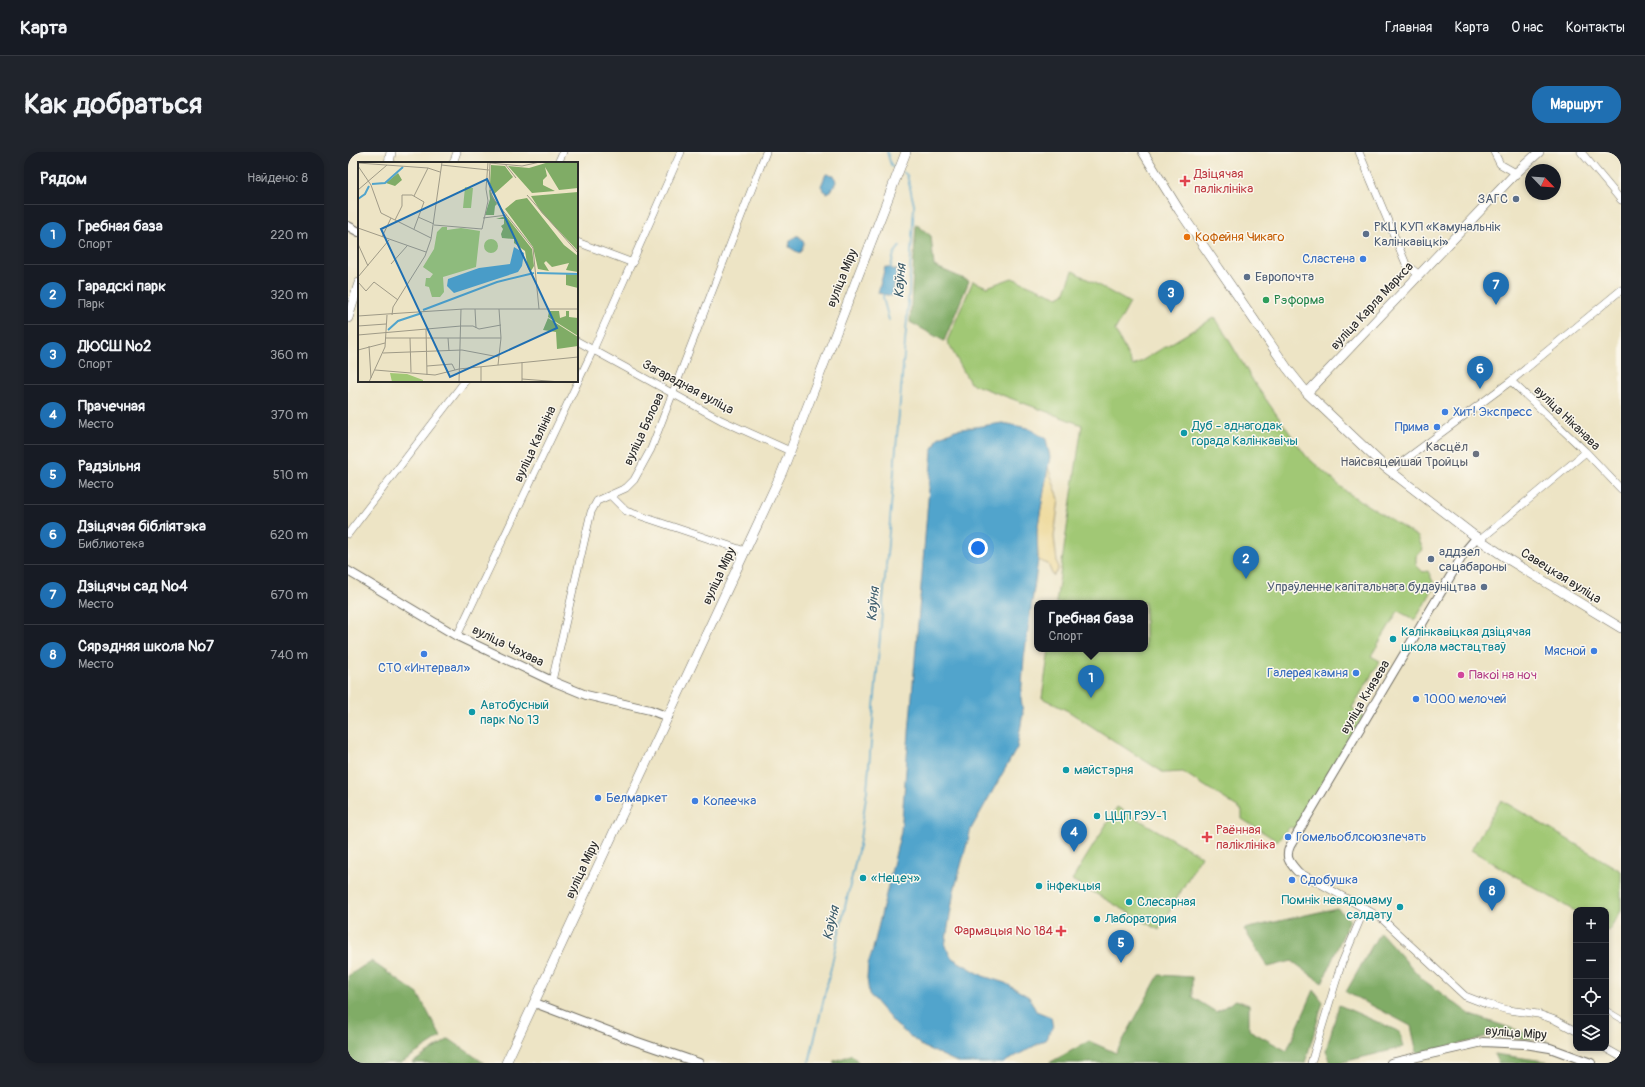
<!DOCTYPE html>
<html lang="ru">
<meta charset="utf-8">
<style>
:root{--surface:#171b24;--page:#20242c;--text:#f1f3f6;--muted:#9ea1a6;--line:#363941;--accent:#1f6fb2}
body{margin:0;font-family:Pangolin,sans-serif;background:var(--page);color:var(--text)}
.controls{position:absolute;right:12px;bottom:12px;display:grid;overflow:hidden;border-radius:8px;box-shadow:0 2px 6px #0003}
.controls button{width:36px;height:36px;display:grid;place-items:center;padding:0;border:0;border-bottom:1px solid var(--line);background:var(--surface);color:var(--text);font:20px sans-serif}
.compass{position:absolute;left:1177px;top:12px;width:36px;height:36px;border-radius:50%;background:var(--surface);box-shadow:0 2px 6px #0003;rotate:115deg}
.you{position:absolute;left:630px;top:396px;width:14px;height:14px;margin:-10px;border:3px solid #fff;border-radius:50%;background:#1a73e8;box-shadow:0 0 0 6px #1a73e833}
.badge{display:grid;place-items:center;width:26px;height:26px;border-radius:50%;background:var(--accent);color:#fff;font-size:13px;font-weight:700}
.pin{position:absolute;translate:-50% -33px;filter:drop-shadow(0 1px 2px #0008)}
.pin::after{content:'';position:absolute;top:21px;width:14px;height:12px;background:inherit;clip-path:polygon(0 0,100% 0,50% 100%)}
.popup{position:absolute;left:686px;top:448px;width:114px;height:52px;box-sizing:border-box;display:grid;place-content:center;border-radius:8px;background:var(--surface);filter:drop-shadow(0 1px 3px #0005);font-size:13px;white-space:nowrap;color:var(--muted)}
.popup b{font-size:15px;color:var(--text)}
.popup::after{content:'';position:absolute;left:50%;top:100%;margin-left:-8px;border:8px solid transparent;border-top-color:var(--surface)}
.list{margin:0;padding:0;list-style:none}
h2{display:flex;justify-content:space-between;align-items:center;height:52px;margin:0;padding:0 16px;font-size:17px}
h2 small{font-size:13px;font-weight:400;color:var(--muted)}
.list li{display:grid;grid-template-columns:26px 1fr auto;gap:12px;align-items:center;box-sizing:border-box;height:60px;padding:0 16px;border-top:1px solid var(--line)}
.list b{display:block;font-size:15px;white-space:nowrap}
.list p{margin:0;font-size:13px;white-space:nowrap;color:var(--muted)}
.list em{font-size:13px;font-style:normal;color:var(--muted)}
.icon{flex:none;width:22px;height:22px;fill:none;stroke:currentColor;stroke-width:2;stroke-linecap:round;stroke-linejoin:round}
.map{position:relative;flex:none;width:1273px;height:911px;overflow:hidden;border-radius:16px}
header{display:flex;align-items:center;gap:24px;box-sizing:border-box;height:56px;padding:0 20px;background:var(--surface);border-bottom:1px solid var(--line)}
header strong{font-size:19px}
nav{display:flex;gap:22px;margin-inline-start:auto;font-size:14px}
.intro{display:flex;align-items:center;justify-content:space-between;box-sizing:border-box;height:96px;padding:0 24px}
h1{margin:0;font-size:28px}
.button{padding:10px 18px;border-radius:16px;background:var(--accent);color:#fff;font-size:14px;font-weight:700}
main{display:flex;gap:24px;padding:0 24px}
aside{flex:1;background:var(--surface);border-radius:16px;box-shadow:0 2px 6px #0003}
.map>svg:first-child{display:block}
.green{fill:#a1c874;stroke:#667a50}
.forest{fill:#80ac66;stroke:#566c48}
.sand{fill:#eeda9e;stroke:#8c8264}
.water{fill:#51a4cc;stroke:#3e687c}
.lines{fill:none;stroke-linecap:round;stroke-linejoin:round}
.stream{stroke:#51a4cc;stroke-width:1.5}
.pedestrian-casing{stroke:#6f6c61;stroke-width:6}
.minor-casing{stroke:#6f6c61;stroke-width:8}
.tertiary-casing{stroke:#6f6c61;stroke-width:10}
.secondary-casing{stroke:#6f6c61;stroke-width:10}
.pedestrian{stroke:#fff;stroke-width:5}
.minor{stroke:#fff;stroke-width:7}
.tertiary{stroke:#fff;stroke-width:8}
.secondary{stroke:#fff;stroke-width:9}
.health-dot{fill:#e0444e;stroke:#fbf7ec;stroke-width:1.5}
.service-dot{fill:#5c6f8a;stroke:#fbf7ec;stroke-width:1.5}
.food-dot{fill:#e8710a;stroke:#fbf7ec;stroke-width:1.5}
.shop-dot{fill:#3f7fe0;stroke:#fbf7ec;stroke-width:1.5}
.leisure-dot{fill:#2e9e5b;stroke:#fbf7ec;stroke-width:1.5}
.culture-dot{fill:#0f9aa8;stroke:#fbf7ec;stroke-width:1.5}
.worship-dot{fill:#6b7280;stroke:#fbf7ec;stroke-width:1.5}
.hotel-dot{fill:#d1479c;stroke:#fbf7ec;stroke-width:1.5}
.labels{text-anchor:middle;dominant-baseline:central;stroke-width:3;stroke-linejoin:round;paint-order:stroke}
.health-label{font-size:13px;fill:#be3a42;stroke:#fbf7ec;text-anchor:start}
.service-label{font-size:13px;fill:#4e5e75;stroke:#fbf7ec;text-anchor:start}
.food-label{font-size:13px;fill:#c56008;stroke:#fbf7ec;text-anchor:start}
.shop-label{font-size:13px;fill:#366cbe;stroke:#fbf7ec;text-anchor:start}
.street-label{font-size:13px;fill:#2b2b2b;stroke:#fbf7ec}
.leisure-label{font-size:13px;fill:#27864d;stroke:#fbf7ec;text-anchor:start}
.culture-label{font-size:13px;fill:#0d838f;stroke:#fbf7ec;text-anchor:start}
.worship-label{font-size:13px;fill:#5b616d;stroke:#fbf7ec;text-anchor:end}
.hotel-label{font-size:13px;fill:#b23c85;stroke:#fbf7ec;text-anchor:start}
.water-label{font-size:14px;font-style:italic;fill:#3a5b6b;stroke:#fbf7ec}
.inset-river{fill:none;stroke:#51a4cc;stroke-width:2}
.inset-road{fill:none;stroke:#9f9a87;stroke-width:1}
.view{fill:#1f6fb2;fill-opacity:0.15;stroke:#1f6fb2;stroke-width:2}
.inset-edge{fill:none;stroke:#2b2b2b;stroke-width:2}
</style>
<header>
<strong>Карта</strong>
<nav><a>Главная</a><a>Карта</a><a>О нас</a><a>Контакты</a></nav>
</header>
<div class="intro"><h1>Как добраться</h1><a class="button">Маршрут</a></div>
<main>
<aside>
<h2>Рядом<small>Найдено: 8</small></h2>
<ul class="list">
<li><span class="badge">1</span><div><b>Гребная база</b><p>Спорт</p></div><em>220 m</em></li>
<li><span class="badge">2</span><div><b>Гарадскі парк</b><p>Парк</p></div><em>320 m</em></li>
<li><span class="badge">3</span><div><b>ДЮСШ №2</b><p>Спорт</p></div><em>360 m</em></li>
<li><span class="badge">4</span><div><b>Прачечная</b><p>Место</p></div><em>370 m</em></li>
<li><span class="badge">5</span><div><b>Радзільня</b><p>Место</p></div><em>510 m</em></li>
<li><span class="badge">6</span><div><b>Дзіцячая бібліятэка</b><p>Библиотека</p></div><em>620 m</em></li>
<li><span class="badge">7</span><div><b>Дзіцячы сад №4</b><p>Место</p></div><em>670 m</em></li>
<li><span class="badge">8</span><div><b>Сярэдняя школа №7</b><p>Место</p></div><em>740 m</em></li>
</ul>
</aside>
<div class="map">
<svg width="1273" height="911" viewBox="0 0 1273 911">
<rect width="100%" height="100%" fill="#fbf7ec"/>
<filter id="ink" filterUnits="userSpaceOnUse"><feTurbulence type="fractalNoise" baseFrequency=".025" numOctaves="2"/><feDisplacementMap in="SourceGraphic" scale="8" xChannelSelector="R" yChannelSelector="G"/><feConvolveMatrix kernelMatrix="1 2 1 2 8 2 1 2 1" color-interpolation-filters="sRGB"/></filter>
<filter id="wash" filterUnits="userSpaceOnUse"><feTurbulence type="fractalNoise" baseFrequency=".012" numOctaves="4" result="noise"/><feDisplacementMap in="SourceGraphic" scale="16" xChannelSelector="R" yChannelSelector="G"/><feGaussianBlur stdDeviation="0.9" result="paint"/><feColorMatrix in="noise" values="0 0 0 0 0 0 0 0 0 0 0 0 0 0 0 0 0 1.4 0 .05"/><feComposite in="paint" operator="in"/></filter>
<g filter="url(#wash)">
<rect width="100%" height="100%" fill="#ede4c5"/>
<path class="green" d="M725,119L782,151L767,178L785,214L867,165L907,232L958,304L1000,341L1070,385L1075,398L1068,404V413L1075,420L1080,419L1087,434L1067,468L1050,459L1023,504L1032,509L1004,556L1012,561L1015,566L948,677L942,675L929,689L894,667V658L835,620L816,621L720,559L694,546L701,497H797V451H708L734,273L622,231L599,189L625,129L639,135L664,126L710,145L716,142Z
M1153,648L1273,719V759L1261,779L1258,778V758H1228V760L1123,698Z
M769,655L853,704L811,778L724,728Z"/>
<path class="forest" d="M568,72L583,84L586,114L621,129L596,189L562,170Z
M989,756L1002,767L974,831L944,809L920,815L896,777Z
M1032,780L1074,827L1123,863L1199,888L1139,884L1125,889L1069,901L1063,874L998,840Z
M23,809L70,842L93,885L53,911H0V824Z
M811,823L844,825V845L868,860L888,848L901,853V878L939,899L966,838L975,850L957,911H701L741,889L768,901Z
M991,853L1052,880L1056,895L991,911H983L978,898Z
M101,887L136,911H64Z
M1146,902L1211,911H1150Z
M504,903L511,911H486V909Z"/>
<path class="sand" d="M700,315L711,347L706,385L710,418L705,424L700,412L690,408L689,379Z"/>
<path class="water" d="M478,22L486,23L488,30L483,39L478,41L473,34Z
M448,84H451L456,91L453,99L451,101L441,95L442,89Z
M537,115L549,118L544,144L530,141Z
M654,271L680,276L698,287L702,305L689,379L690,408L676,506L673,546L675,561L669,596L623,677L606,739L597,794L604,806L635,824L657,831L681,845L688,859L703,865L705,876L697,888L655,911H611L574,894L547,872L521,842L519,826L520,812L525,797L553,679L584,299L590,286L607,278Z"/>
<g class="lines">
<path class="stream" d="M539,0L543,13L548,17
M542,118L546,102L552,94
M536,141L535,146L541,168
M461,911L511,694L519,638L559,167L566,53L559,23L555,20"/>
</g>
</g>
<g filter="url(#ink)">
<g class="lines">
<defs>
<path id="pedestrian" d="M1258,858L1273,867"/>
<path id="minor" d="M1011,0L1058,112L1071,123
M1146,0L1152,12L1168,21
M1233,0L1273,48
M105,11L109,0
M210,11L215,0
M229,90L285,111
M229,189L373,268L442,299
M1163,229L1238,300L1273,337
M1042,319L1163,229L1273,138
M263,344L278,359L397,399
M0,382L117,229
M1132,388L1238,300
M109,484L245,198L333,0
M204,529L243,360L249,349L278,336L286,328L303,297L418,0
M949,719L1032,765L1117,844L1138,852L1160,858L1190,862L1207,868L1228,879
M1257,896L1273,905
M963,911L993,813L1017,756"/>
<path id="tertiary" d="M0,74L11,80
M0,419L109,484L204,529L238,543L302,558L320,565
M949,719C941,710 937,705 942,694L1118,398L1129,385
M187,851L284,888L351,911
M1043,911L1135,890L1177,892L1202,896L1243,911"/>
<path id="secondary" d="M795,0L831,58L939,216L959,241L1037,315L1132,388L1163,409L1273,476
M41,11L43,0
M0,166L11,131
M959,241L1166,23L1191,0
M158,911L434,320L558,0"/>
</defs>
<use href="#pedestrian" class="pedestrian-casing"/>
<use href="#minor" class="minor-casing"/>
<use href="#tertiary" class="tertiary-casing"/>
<use href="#secondary" class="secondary-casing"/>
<use href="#pedestrian" class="pedestrian"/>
<use href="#minor" class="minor"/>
<use href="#tertiary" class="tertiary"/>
<use href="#secondary" class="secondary"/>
</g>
</g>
<g class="health-dot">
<path d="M835 23h4v4h4v4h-4v4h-4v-4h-4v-4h4z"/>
<path d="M857 679h4v4h4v4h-4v4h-4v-4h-4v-4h4z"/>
<path d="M711 773h4v4h4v4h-4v4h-4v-4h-4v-4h4z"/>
</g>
<g class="service-dot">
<circle cx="1168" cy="47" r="4"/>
<circle cx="1018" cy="82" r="4"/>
<circle cx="899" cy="125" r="4"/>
<circle cx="1083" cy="407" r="4"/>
<circle cx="1136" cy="435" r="4"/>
</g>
<circle class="food-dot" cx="839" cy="85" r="4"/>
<g class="shop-dot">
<circle cx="1015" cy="107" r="4"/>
<circle cx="1097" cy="260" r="4"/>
<circle cx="1089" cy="275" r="4"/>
<circle cx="1246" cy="499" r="4"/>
<circle cx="76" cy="502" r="4"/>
<circle cx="1008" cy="521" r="4"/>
<circle cx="1068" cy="547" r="4"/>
<circle cx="250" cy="646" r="4"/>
<circle cx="347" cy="649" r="4"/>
<circle cx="940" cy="685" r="4"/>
<circle cx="944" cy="728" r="4"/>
</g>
<circle class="leisure-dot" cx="918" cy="148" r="4"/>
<g class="culture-dot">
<circle cx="836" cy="281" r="4"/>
<circle cx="1045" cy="487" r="4"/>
<circle cx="124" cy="560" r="4"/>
<circle cx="718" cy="618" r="4"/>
<circle cx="749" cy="664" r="4"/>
<circle cx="515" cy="726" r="4"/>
<circle cx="691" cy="734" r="4"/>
<circle cx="781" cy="750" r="4"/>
<circle cx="1052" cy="755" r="4"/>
<circle cx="749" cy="767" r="4"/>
</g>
<circle class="worship-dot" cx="1128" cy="302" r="4"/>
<circle class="hotel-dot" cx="1113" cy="523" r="4"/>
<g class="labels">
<g class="health-label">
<text x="846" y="22">Дзіцячая<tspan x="846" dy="15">паліклініка</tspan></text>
<text x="868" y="678">Раённая<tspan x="868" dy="15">паліклініка</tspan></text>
<text x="705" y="779" text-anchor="end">Фармацыя № 184</text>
</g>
<g class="service-label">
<text x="1160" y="47" text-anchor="end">ЗАГС</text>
<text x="1026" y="75">РКЦ КУП «Камунальнік<tspan x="1026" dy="15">Калінкавіцкі»</tspan></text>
<text x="907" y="125">Европочта</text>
<text x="1091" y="400">аддзел<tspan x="1091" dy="15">сацабароны</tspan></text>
<text x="1128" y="435" text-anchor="end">Упраўленне капітальнага будаўніцтва</text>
</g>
<g class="food-label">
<text x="847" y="85">Кофейня Чикаго</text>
</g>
<g class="shop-label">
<text x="1007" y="107" text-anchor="end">Сластена</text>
<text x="1105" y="260">Хит! Экспресс</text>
<text x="1081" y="275" text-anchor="end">Прима</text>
<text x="1238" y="499" text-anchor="end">Мясной</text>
<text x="76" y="516" text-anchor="middle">СТО «Интервал»</text>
<text x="1000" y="521" text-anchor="end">Галерея камня</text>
<text x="1076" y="547">1000 мелочей</text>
<text x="258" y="646">Белмаркет</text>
<text x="355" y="649">Копеечка</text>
<text x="948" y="685">Гомельоблсоюзпечать</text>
<text x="952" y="728">Сдобушка</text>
</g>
<g class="street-label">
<text transform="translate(494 126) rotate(-68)">вуліца Міру</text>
<text transform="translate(1024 154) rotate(-47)">вуліца Карла Маркса</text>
<text transform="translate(340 235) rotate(28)">Загарадная вуліца</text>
<text transform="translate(1219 266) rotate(44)">вуліца Ніканава</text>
<text transform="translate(296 277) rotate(-65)">вуліца Бялова</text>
<text transform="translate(187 292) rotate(-65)">вуліца Калініна</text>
<text transform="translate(371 424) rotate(-65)">вуліца Міру</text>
<text transform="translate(1213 424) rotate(32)">Савецкая вуліца</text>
<text transform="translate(160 494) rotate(26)">вуліца Чэхава</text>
<text transform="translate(1017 545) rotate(-59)">вуліца Князева</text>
<text transform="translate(234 718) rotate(-65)">вуліца Міру</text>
<text transform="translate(1168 881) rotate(4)">вуліца Міру</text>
</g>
<g class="leisure-label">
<text x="926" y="148">Рэформа</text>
</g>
<g class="culture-label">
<text x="844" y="274">Дуб - аднагодак<tspan x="844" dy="15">горада Калінкавічы</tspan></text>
<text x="1053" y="480">Калінкавіцкая дзіцячая<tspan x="1053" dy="15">школа мастацтваў</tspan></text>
<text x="132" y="553">Автобусный<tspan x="132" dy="15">парк № 13</tspan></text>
<text x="726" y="618">майстэрня</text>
<text x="757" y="664">ЦЦП РЭУ-1</text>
<text x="523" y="726">«Нецеч»</text>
<text x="699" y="734">інфекцыя</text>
<text x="1044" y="748" text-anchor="end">Помнік невядомаму<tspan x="1044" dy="15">салдату</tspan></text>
<text x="789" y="750">Слесарная</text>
<text x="757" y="767">Лаборатория</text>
</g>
<g class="worship-label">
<text x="1120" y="295">Касцёл<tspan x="1120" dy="15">Найсвяцейшай Тройцы</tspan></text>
</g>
<g class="hotel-label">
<text x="1121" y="523">Пакоі на ноч</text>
</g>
<g class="water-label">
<text transform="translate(552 129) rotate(-86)">Каўня</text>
<text transform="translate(525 452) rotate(-85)">Каўня</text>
<text transform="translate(483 771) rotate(-77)">Каўня</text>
</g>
</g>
<g transform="translate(10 10)">
<rect width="220" height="220" fill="#ede4c5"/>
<path d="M107,25L115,26L113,46H105ZM84,65H89V68L103,66L122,69L118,105L85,115L86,130L82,135H74L71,125L67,124L68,116H72L75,112L65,105L76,87L79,70ZM126 84a7 7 0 1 1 14 0a7 7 0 1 1-14 0ZM32,211L49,212L65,218V220H34Z" fill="#a1c874"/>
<path d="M191,0H220V26L201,28L187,5L189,14L185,18V23L197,29L174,31L150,4L171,6ZM133,3L147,4L155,15L135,33L132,22ZM40,11L44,18L37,24L28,21ZM131,27L139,42L137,44L136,53H127L132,37ZM220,30V89L183,50L173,34ZM169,36L206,83L220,94V110L208,108L211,101L194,105L188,99L186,101L191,109L180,107L175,85L147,47L158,38ZM148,54L174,87L176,104L173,109L170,107L167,89L156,81V77L144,76L143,72L145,67L143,64L146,62V57H138ZM208,112L220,113V126L208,123ZM191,149H201L202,156L208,154V149H211V155L220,156V174L190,155ZM190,156L220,175V184L199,187L198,170L185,168Z" fill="#80ac66"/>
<path d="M156,85L166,91L164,104L160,110L96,131L89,124L90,117L121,106L152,102Z" fill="#51a4cc"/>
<path class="inset-river" d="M14,22L27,21L45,5M0,37L7,32L11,24M179,111L220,112M65,148L139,120L176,111M30,168L40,159L64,151"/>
<path class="inset-road" d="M0,1L70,6L82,10M132,1L131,22L134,35L175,86L181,147M132,1L164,4L182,0M147,2L158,16M83,3L131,8M0,4L13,23L23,51L73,76M0,28L29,3M169,33L220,91M56,34L70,6M60,55L76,62M125,56L149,53M37,58L44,44V33H54L66,40L56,67M76,63L124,67L130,39L128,27L130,0M0,66L68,90M24,75L33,56M0,82L10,104M33,102L49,84M0,115L31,78M0,120L8,129L16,120L40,138M117,147L118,166M29,152L106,147H220M34,153L35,145L67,94L73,77L84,0M0,154L29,152M0,164L28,162M68,167L69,213M0,173L103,164H115L121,167L143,163M27,176H143M52,176L53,210M90,176L91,189M11,184L13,216M0,188L27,181M25,191L104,188L141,195M164,200V220M140,203L143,176L141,147M69,204L94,202L97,208M123,205V220M17,208L77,213L101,207L220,195M164,217L203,220M11,220L27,185L29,153M101,220L103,147"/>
<path class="view" d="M129,17L199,166L92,215L23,67Z"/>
<rect width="220" height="220" class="inset-edge"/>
</g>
</svg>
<div class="controls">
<button>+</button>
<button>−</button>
<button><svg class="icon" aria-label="locate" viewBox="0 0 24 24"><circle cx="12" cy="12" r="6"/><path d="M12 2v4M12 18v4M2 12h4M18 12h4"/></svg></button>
<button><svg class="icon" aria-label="layers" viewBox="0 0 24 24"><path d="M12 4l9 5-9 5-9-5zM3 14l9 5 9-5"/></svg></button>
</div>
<svg class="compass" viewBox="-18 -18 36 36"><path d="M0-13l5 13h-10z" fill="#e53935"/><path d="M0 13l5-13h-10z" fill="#9ea1a6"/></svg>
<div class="you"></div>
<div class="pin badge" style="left:743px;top:546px">1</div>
<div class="popup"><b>Гребная база</b>Спорт</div>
<div class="pin badge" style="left:898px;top:427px">2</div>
<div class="pin badge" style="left:823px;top:161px">3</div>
<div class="pin badge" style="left:726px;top:700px">4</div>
<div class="pin badge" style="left:773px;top:811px">5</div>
<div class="pin badge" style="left:1132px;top:237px">6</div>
<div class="pin badge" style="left:1148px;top:153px">7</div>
<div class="pin badge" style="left:1144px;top:759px">8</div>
</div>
</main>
